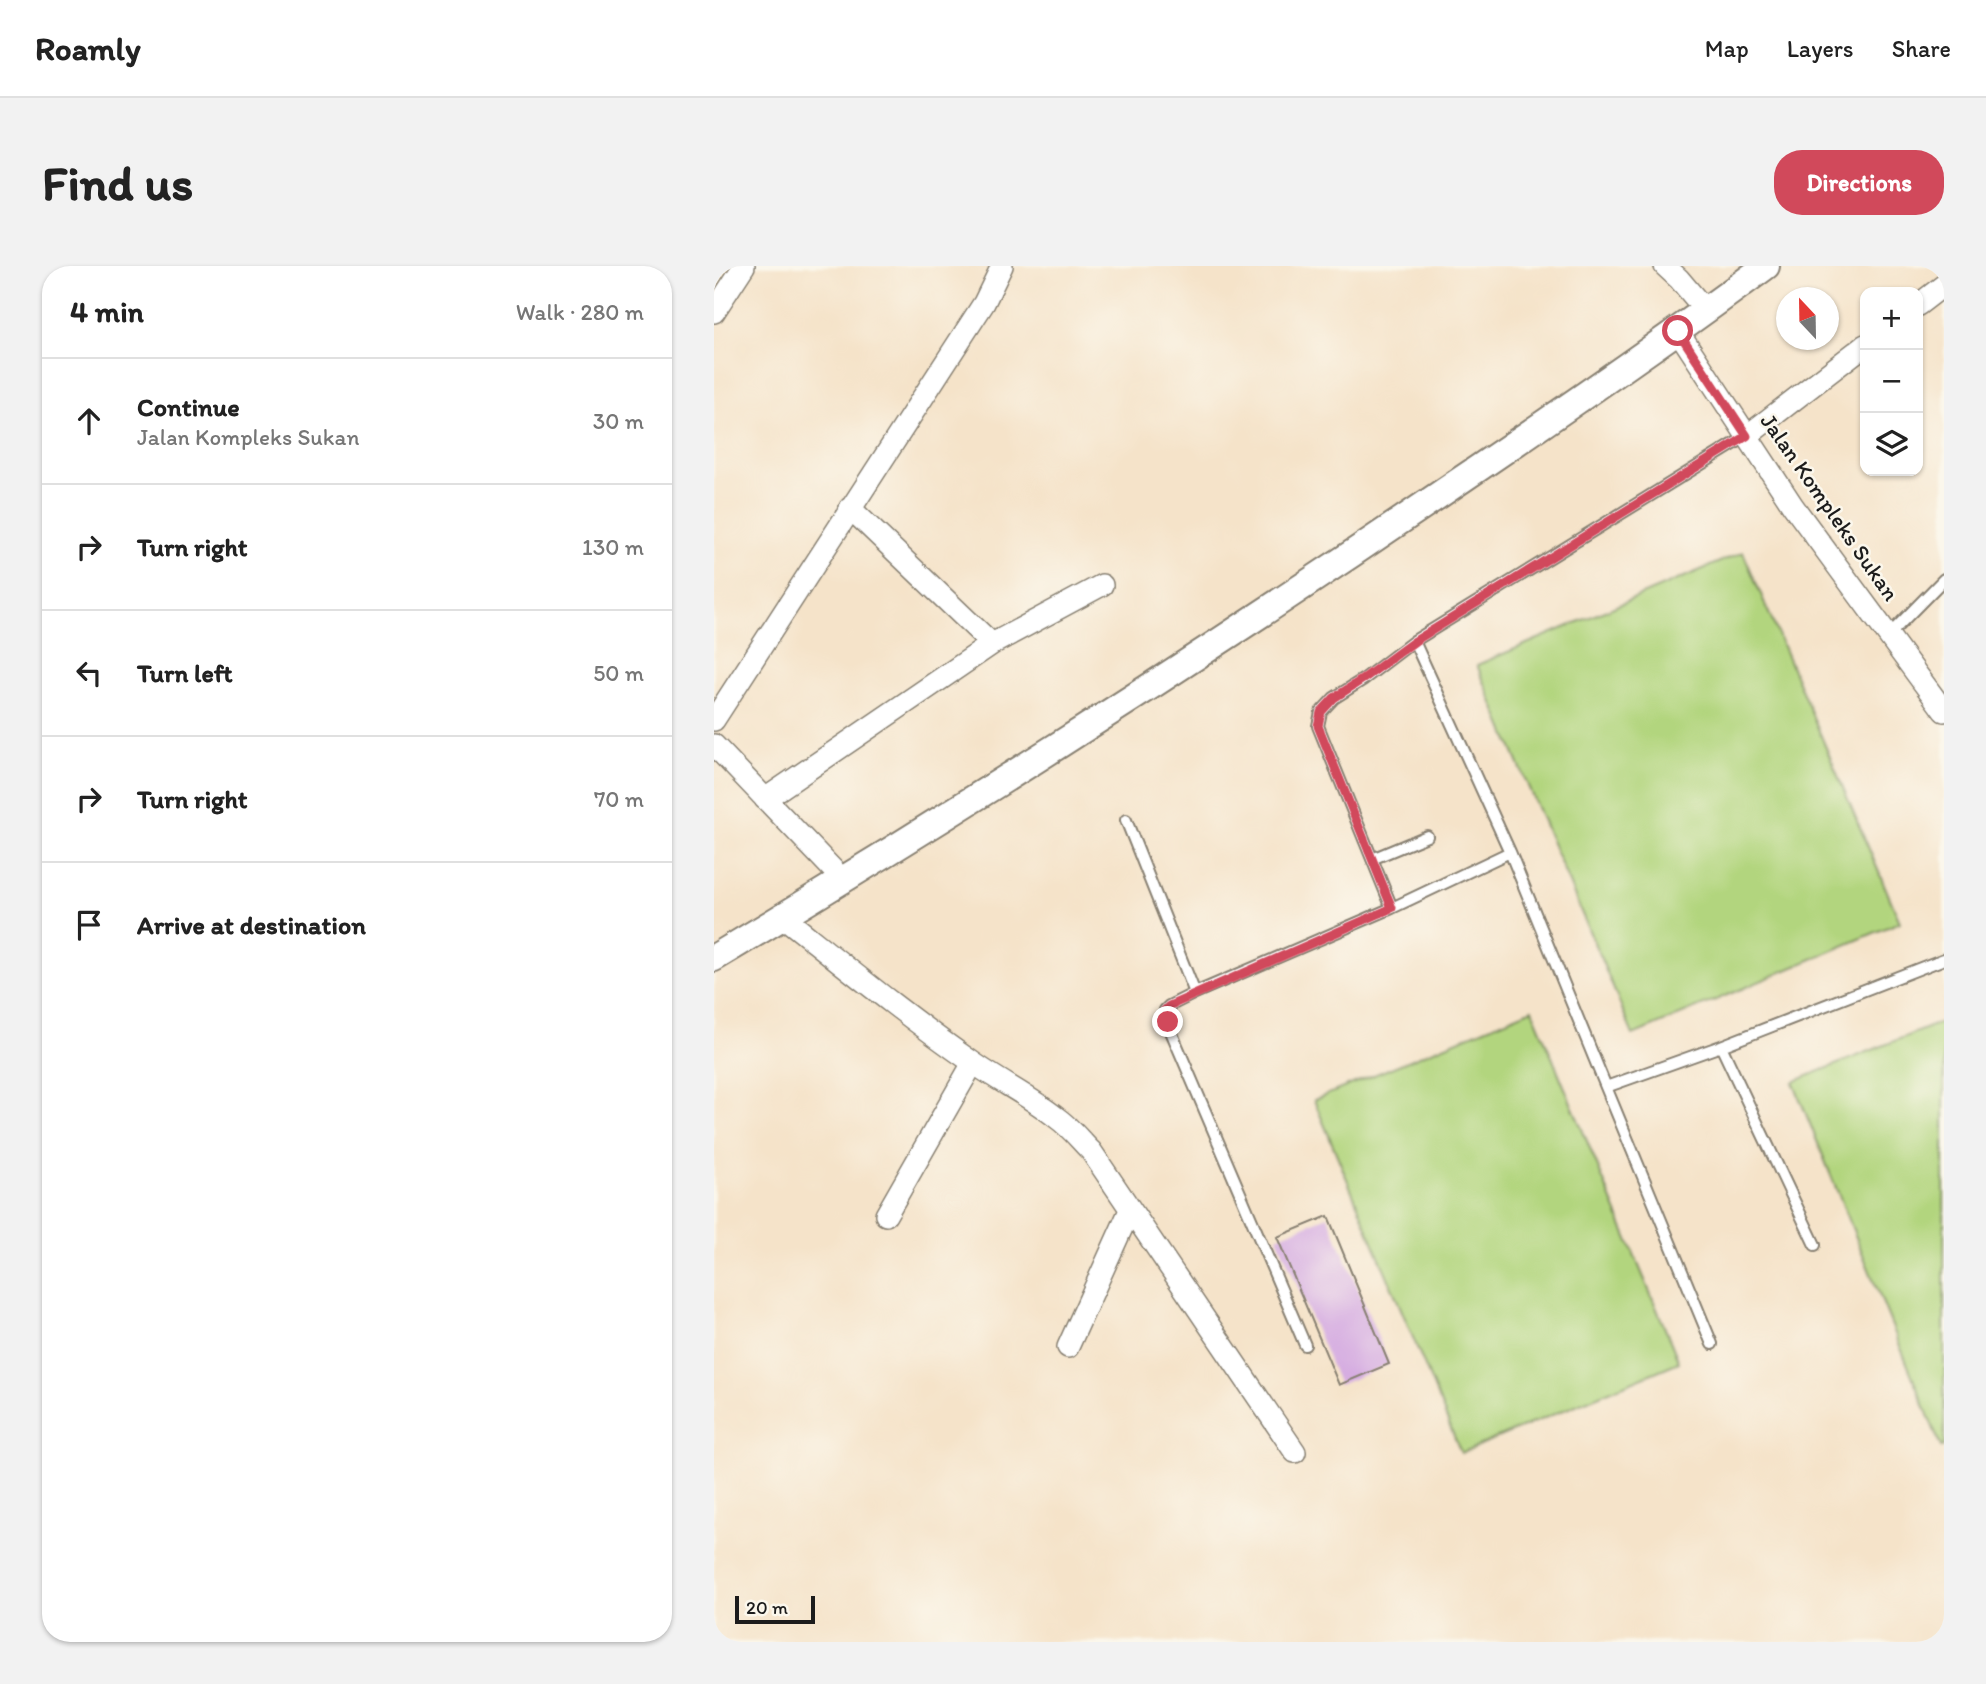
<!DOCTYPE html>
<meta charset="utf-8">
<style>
:root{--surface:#fff;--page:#f2f2f2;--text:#222;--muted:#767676;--line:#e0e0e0;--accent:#d1495b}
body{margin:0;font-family:Itim,sans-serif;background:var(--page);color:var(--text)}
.controls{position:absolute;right:21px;top:21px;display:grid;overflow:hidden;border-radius:14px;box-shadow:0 2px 5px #0004}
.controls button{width:63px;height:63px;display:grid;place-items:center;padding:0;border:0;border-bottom:2px solid var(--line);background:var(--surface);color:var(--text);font:35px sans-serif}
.compass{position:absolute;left:1062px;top:21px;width:63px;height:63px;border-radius:50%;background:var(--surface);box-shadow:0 2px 5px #0004;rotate:338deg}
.scale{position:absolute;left:21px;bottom:18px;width:80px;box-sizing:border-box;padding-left:7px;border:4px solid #1c1c1c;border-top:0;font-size:19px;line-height:24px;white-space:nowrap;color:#1c1c1c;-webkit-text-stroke:5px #fbf7ec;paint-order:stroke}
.stop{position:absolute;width:21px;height:21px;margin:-16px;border:5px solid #d1495b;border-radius:50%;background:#fff}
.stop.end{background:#d1495b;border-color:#fff;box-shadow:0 2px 7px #0008}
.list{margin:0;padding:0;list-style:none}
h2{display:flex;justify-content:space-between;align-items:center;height:91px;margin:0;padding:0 28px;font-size:30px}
h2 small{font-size:23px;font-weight:400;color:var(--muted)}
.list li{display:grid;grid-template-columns:46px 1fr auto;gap:21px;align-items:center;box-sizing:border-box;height:126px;padding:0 28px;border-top:2px solid var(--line)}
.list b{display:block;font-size:26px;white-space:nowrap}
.list p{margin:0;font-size:23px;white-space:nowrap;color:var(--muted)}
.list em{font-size:23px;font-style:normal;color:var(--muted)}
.icon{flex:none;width:38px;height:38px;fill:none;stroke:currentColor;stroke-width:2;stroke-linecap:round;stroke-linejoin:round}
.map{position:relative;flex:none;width:1230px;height:1376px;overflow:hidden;border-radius:28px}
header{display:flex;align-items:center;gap:42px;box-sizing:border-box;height:98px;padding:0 35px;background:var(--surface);border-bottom:2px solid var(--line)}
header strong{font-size:33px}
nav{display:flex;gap:38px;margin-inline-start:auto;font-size:24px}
.intro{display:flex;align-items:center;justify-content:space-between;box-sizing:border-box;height:168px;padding:0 42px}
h1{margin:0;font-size:49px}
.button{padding:18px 32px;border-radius:28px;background:var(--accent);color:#fff;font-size:24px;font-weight:700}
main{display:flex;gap:42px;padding:0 42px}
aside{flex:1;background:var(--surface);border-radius:28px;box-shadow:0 2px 5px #0004}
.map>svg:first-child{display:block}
.green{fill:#b2d57e;stroke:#67784d;stroke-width:2}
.building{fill:#d5ace1}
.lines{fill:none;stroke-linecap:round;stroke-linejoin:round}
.service-casing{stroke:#888072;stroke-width:14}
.minor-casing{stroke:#888072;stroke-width:24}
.tertiary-casing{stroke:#888072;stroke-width:30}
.service{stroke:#fff;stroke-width:10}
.minor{stroke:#fff;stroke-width:21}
.tertiary{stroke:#fff;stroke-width:26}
.route{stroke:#d1495b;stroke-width:9}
.labels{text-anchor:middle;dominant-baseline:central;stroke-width:5;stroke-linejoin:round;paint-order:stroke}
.street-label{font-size:23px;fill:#1c1c1c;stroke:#fbf7ec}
</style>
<header>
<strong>Roamly</strong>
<nav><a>Map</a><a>Layers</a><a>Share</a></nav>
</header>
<div class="intro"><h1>Find us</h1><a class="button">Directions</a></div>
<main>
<aside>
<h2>4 min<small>Walk · 280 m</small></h2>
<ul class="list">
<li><svg class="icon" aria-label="ahead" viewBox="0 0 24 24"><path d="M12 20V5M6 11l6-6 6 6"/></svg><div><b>Continue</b><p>Jalan Kompleks Sukan</p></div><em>30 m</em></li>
<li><svg class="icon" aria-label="right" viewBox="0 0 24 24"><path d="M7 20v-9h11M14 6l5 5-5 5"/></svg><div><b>Turn right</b></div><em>130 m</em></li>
<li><svg class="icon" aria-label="left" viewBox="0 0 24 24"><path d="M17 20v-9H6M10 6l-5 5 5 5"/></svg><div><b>Turn left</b></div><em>50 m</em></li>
<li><svg class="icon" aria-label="right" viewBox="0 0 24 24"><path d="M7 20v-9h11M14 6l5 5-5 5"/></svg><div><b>Turn right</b></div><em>70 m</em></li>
<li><svg class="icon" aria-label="arrive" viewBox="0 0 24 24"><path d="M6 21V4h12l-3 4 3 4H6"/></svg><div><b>Arrive at destination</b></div></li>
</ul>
</aside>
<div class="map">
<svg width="1230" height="1376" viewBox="0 0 1230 1376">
<rect width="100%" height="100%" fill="#fbf7ec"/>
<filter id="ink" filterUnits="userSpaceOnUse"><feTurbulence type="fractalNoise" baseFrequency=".0143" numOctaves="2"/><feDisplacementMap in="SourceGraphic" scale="14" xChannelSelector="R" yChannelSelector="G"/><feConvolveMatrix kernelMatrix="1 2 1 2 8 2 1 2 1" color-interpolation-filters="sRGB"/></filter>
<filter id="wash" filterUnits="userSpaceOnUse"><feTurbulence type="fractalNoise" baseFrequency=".00686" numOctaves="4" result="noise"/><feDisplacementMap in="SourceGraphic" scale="28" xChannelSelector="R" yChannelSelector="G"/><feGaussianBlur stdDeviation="1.57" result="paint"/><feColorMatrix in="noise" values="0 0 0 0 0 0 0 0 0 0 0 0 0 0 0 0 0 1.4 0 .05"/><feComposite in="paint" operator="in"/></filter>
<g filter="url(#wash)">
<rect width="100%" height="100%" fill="#f5e3c9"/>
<path class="green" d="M1029,286L1186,656L919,769L763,399Z
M818,743L965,1096L747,1187L600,834Z
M1230,755V1180L1227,1181L1079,816Z"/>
<g id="blocks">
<path class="building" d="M614,950L675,1098L625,1119L563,971Z"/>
</g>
</g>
<g filter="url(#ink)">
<use href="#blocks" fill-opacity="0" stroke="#888072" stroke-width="2"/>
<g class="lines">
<defs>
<path id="service" d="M1175,369L1230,313
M700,375L796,586L892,821L1007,780L1230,693
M412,554L481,727
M658,593L713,570
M678,642L604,460L607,446L620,432L650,413L700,375L1033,170
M1007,780L1101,979
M892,821L998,1078
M591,1079L450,749L451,744L455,740L481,727L678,642L796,586"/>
<path id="minor" d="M951,0L965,13L992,45
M1204,39L1230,19
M0,46L30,0
M964,65L1079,240L1230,445
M1033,170L1151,79
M136,242L278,378
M0,454L270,37L288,0
M0,479L128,613
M51,533L278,378L388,319
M68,650C131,700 193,751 258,796C286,816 317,831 343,852C356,861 366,874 377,885L581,1186
M172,949L259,797
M354,1081L416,944"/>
<path id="tertiary" d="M0,692C252,541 499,383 741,218C846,147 951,75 1052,0"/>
</defs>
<use href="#service" class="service-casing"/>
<use href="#minor" class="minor-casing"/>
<use href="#tertiary" class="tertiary-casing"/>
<use href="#service" class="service"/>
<use href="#minor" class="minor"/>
<use href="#tertiary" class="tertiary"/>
</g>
</g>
<g class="lines" filter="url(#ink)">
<path class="route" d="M454,756L450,749L451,744L455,740L678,642L604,460L607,446L620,432L649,413L701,375L1033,170L964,65"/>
</g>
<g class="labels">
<g class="street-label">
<text transform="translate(1116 241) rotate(55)">Jalan Kompleks Sukan</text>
</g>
</g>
</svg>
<div class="controls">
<button>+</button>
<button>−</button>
<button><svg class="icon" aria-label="layers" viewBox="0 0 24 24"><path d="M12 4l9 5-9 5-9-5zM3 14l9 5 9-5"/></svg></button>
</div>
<svg class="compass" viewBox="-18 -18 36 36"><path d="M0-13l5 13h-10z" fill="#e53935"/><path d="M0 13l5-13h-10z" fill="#767676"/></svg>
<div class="scale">20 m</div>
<div class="stop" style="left:964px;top:65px"></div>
<div class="stop end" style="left:454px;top:756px"></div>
</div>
</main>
